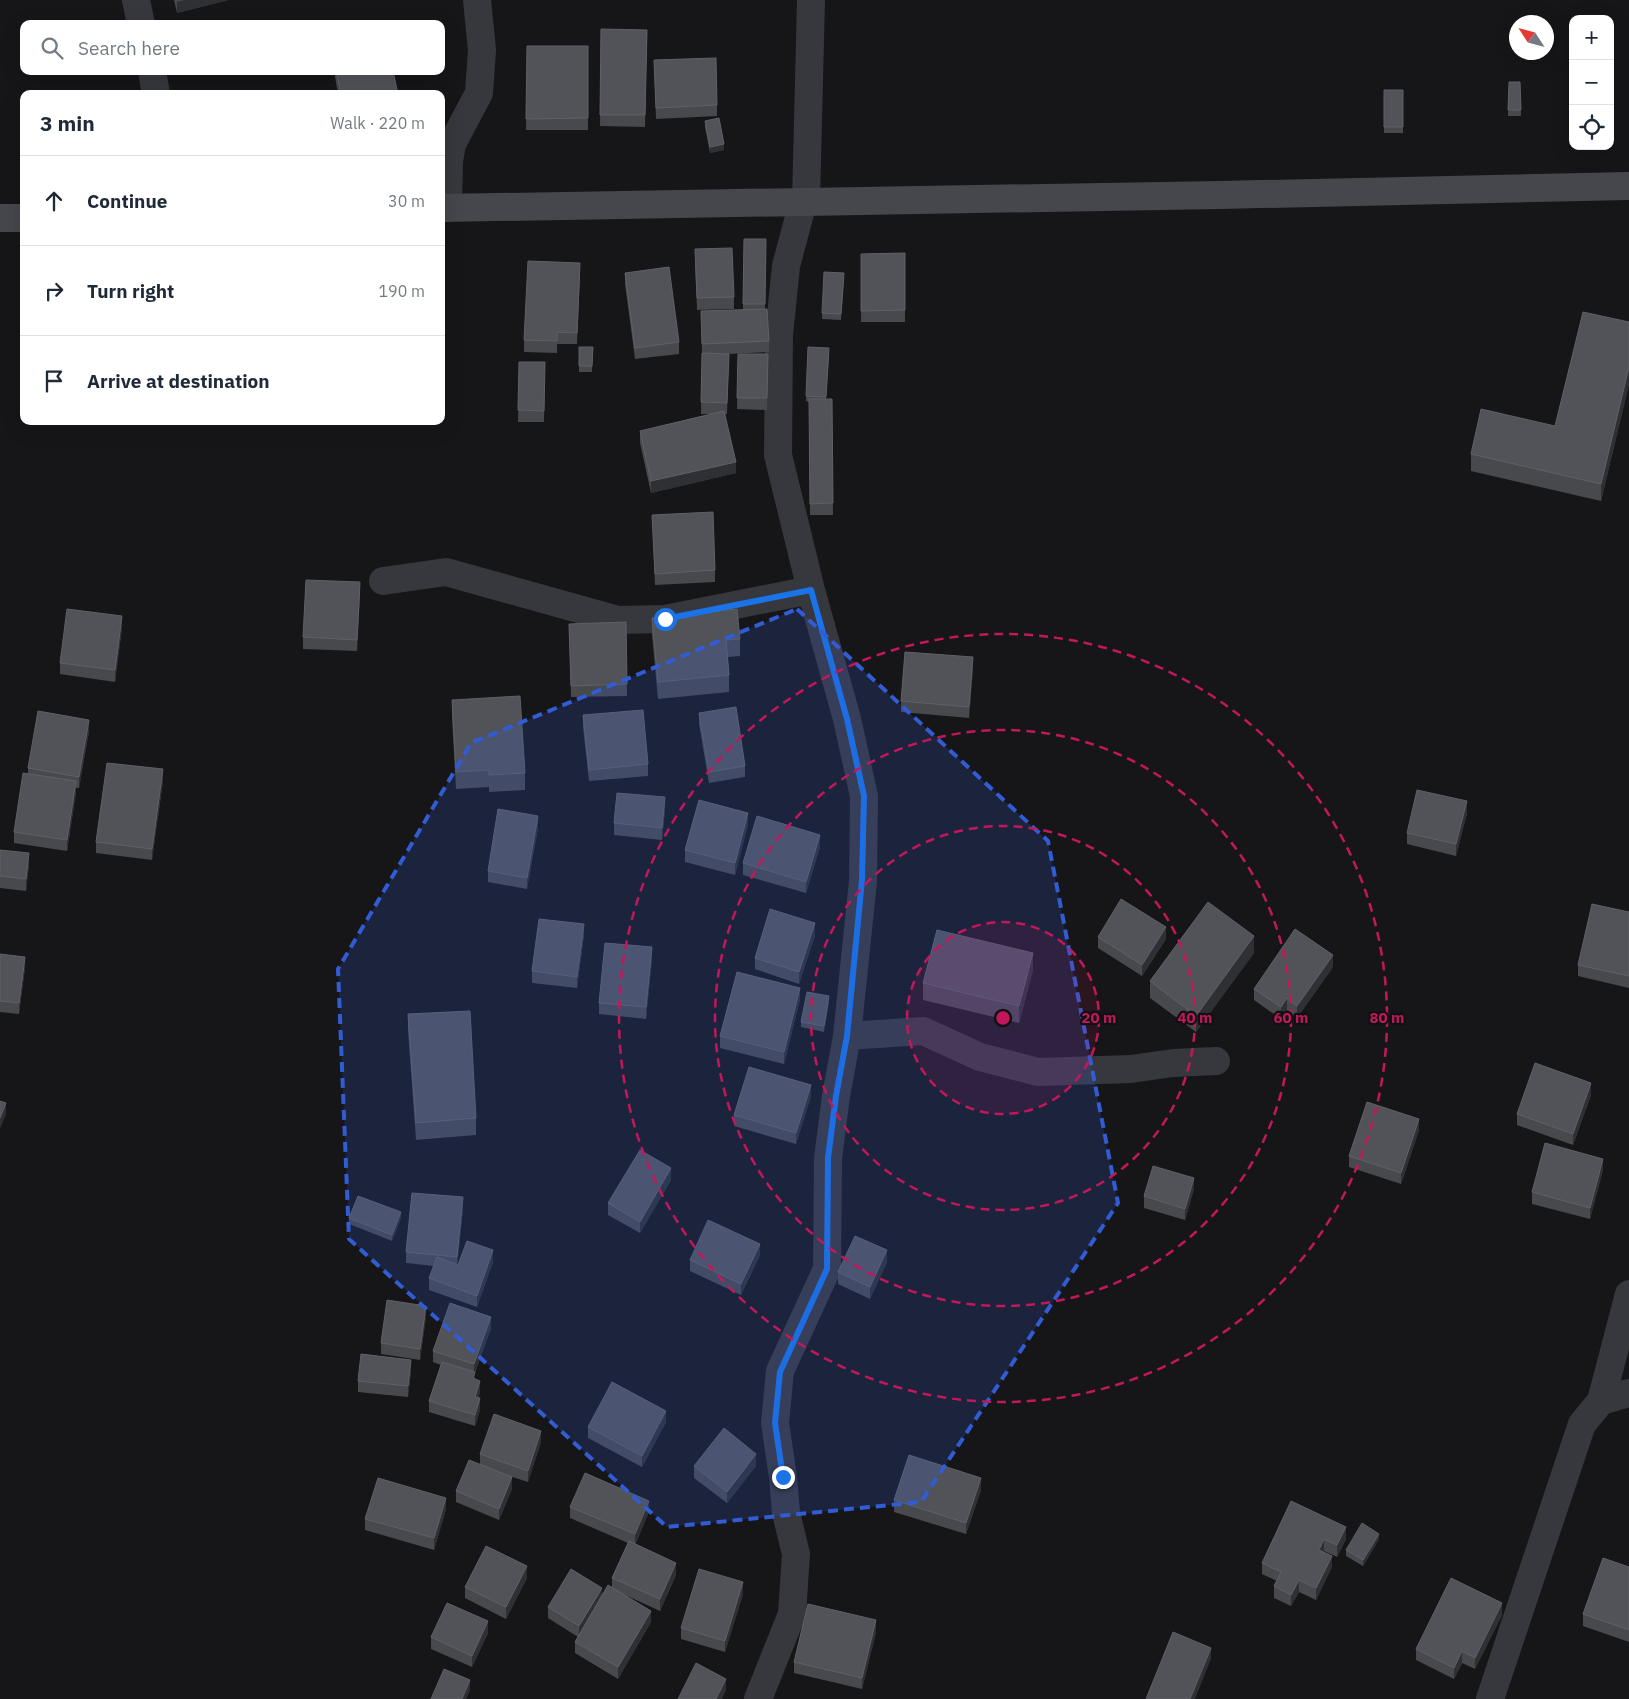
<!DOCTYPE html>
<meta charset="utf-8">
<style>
:root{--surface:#fff;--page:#f6f6f7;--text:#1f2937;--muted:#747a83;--line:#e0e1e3}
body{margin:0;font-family:"IBM Plex Sans",sans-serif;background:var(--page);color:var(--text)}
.controls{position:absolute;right:15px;top:15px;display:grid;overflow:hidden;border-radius:10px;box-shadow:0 5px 20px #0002}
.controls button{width:45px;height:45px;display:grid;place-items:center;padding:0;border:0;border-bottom:1px solid var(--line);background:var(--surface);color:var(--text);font:25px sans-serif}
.compass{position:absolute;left:1509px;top:15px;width:45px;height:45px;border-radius:50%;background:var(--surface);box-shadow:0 5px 20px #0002;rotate:306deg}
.stop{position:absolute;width:15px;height:15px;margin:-11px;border:4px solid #1a73e8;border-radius:50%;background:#fff}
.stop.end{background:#1a73e8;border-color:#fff;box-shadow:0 1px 5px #0008}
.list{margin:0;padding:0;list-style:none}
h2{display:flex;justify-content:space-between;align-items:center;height:65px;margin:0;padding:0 20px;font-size:21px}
h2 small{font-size:16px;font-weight:400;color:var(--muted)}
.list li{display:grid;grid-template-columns:32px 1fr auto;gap:15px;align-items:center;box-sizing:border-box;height:90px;padding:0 20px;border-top:1px solid var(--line)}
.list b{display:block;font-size:19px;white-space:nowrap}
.list em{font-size:16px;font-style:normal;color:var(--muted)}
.icon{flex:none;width:28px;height:28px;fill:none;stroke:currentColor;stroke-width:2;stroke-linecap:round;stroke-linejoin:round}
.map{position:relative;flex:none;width:1629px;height:1699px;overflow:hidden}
.search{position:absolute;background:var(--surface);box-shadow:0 5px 20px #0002;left:20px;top:20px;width:425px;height:55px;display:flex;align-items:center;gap:12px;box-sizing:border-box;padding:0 18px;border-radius:10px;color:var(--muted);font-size:19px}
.panel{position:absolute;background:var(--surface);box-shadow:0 5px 20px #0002;left:20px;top:90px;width:425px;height:335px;border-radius:10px}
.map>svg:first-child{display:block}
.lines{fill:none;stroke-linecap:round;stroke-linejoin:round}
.street{stroke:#37383d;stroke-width:28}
.secondary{stroke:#45474d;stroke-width:28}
.wall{fill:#47494d}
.shaded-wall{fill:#2f3033}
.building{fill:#525359;stroke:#5f6168}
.route{stroke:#1a73e8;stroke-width:6}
.marked{fill:#325cd3;fill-opacity:0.2;stroke:#325cd3;stroke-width:4;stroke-dasharray:10 6;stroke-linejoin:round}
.ring{fill:none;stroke:#c2185b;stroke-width:2.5;stroke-dasharray:9 6}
.centre{fill:#c2185b;stroke:#111113;stroke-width:2.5}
.ring-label{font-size:15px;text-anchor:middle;font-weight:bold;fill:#c2185b;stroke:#111113;stroke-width:4.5;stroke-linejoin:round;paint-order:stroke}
</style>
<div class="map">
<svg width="1629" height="1699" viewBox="0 0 1629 1699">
<rect width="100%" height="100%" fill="#161618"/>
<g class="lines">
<path class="street" d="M136,0L141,24
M152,71L156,94
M806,202L811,0
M448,208L449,161L452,144L479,93L482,50L477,0
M383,581L446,572L618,620L665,619L811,590
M847,1036L923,1031L980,1057L1038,1072L1131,1069L1173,1063L1216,1061
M1601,1401L1629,1294
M758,1699L792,1614L796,1554L786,1513L783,1477L775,1423L780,1371L827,1269L828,1158L836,1096L847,1036L863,881L864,796L847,719L811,590L778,455L779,335L786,266L803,202
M1490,1699L1582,1424L1601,1401L1629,1393"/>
<path class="secondary" d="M441,208L1220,195L1629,186
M0,218H24"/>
</g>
<path class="wall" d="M174,0H228L177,13Z
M601,29L647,30L645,127L600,126Z
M527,46H588V130H526Z
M654,60L717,105V116L656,119Z
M334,71H393L398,94H338Z
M1509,82H1520L1521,116H1508Z
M1384,90H1403V133H1384Z
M705,121L724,150L710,153L705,127Z
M744,239H766L765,309L769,341V352L729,354L727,414H725L736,473L651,493L640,443V431L711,414H701L702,353L701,311L743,310Z
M905,253V322H861V254Z
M695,260L734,297V309L697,310Z
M625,273L679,342V354L635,359L625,284Z
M580,275L577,344H557V353L524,352V340Z
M844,278L841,320L822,319V313Z
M1629,322V384L1601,501L1471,471V454L1555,426Z
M579,347H593L592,372H579Z
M738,354H768L767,410L737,409Z
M829,354L826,399H832L833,515H810L809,402L806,401V396Z
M519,362H545L544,422H518Z
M652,515L715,570V582L655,585Z
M360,594L357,651L303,649V637Z
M652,618L740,639V656L728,657L729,675V692L658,699L652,635Z
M626,622L627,696L571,697L569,624Z
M122,628L115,682L60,674V663Z
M973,668L969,718L901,712V701Z
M452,700L525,773V790L489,792V787L456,789L452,717Z
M699,713L745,766V777L709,783L699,724Z
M583,715L648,764V776L589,781L583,727Z
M89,731L79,788H76V793L67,851L14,843V832L28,774V768Z
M163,781L152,860L96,853V842Z
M665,809L662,840L614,835V823Z
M1467,813L1456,856L1407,844V833Z
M748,824L735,875L685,862V850Z
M538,828L527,889L488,882V871Z
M820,847L806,893L743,875V863Z
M0,850L29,865L26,891L0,888Z
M1629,912V988L1578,976V965Z
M584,935L577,988L532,983V971Z
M815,935L799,984L755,969V958Z
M1098,937L1166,939L1142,976L1098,948Z
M1254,953L1196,1032L1150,998V981Z
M0,954L25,968L19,1014L0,1012Z
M652,959L646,1019L599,1014V1003Z
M1333,967L1297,1018L1287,1010L1281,1019L1254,1000V989Z
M1033,970L1019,1023L923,1000V983Z
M800,999L784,1064L720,1048V1036Z
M829,1002L824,1032L801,1027V1022Z
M408,1014L476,1118V1135L416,1140L408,1031Z
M1591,1095L1573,1145L1517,1125V1114Z
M811,1096L796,1144L734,1126V1115Z
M1419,1130L1401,1184L1349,1167V1156Z
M1603,1170L1590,1219L1532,1204V1192Z
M671,1180L640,1233L608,1215V1203Z
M1194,1189L1185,1220L1144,1208V1196Z
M463,1209L457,1265L493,1262L477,1307L429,1290V1278L434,1266L406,1263V1252Z
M349,1218H401L392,1241L349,1224Z
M760,1255L741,1295L690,1271V1260Z
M887,1262L870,1299L838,1284V1272Z
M426,1317L420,1360L381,1354V1343Z
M491,1328L475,1373V1379L480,1392L478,1398L480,1410L475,1426L429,1412V1401L441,1365L433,1362V1351Z
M411,1371L408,1397L358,1392V1381Z
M666,1422L642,1467L588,1438V1427Z
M541,1442L528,1482L500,1473L512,1489L499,1520L456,1502V1491L480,1464V1454Z
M694,1466H756L727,1503L694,1478Z
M981,1490L966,1534L894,1512V1500Z
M1291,1501L1346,1539L1337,1557L1324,1551L1323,1552L1332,1567L1316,1600L1299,1592L1291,1606L1274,1598V1586L1277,1581L1262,1574V1563Z
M570,1507L649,1512L635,1544L676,1575L660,1611L623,1594L651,1622L618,1679L575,1653V1642L578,1637L548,1618V1607L602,1595L612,1588V1578L628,1543L570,1518Z
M446,1509L434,1550L365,1530V1519Z
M1379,1539L1363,1566L1346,1556V1550Z
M1629,1567V1642L1583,1626V1614Z
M527,1578L506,1619L465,1598V1587Z
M743,1594L725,1652L681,1639V1628Z
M1502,1615L1475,1669L1462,1663L1454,1679L1416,1660V1649Z
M876,1632L862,1689L794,1673V1662Z
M488,1633L472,1667L431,1649V1637Z"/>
<path class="shaded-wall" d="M184,0H228L177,13V2Z
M724,144V150L710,153V147Z
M1629,367V384L1601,501V484Z
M736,462V473L651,493V481Z
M360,582V594L357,651V640Z
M122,616V628L115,682V670Z
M973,657V668L969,718V707Z
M89,720V731L79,788V777Z
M163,769V781L152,860V849Z
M76,781V793L67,851V840Z
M665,797V809L662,840V828Z
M1467,801V813L1456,856V844Z
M748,813V824L735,875V863Z
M538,816V828L527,889V878Z
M820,835V847L806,893V882Z
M29,853V865L26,891V879Z
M815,923V935L799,984V972Z
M584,924V935L577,988V977Z
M1166,927V939L1142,976V965Z
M1254,936V953L1196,1032V1016Z
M652,947V959L646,1019V1007Z
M1033,953V970L1019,1023V1006Z
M1333,955V967L1297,1018V1006Z
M25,957V968L19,1014V1003Z
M800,988V999L784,1064V1052Z
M829,996V1002L824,1032V1026Z
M1287,998V1010L1281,1019V1007Z
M1591,1083V1095L1573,1145V1134Z
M811,1085V1096L796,1144V1133Z
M6,1103V1114L0,1129V1118Z
M1419,1119V1130L1401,1184V1173Z
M1603,1159V1170L1590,1219V1208Z
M671,1168V1180L640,1233V1222Z
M1194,1178V1189L1185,1220V1209Z
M463,1197V1209L457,1268V1257Z
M401,1212V1218L392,1241V1235Z
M760,1244V1255L741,1295V1284Z
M493,1250V1262L477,1307V1296Z
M887,1250V1262L870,1299V1287Z
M426,1306V1317L420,1360V1349Z
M491,1317V1328L475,1373V1384L473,1378L474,1375V1364Z
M411,1360V1371L408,1397V1386Z
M480,1381V1392L475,1408V1397Z
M480,1398V1410L475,1426V1415Z
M666,1411V1422L642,1467V1456Z
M541,1431V1442L528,1482V1471Z
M756,1454V1466L727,1503V1492Z
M512,1477V1489L499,1520V1509Z
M981,1478V1490L966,1534V1523Z
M446,1498V1509L434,1550V1538Z
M649,1501V1512L635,1546V1534Z
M1346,1527V1539L1337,1557V1545Z
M1379,1534V1539L1363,1566V1560Z
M1324,1539V1551L1319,1561V1550Z
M1332,1556V1567L1316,1600V1588Z
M676,1563V1575L660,1611V1599Z
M527,1566V1578L506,1619V1607Z
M1299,1580V1592L1291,1606V1595Z
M743,1582V1594L725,1652V1641Z
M602,1588V1600L579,1637V1626Z
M1502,1603V1615L1475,1669V1658Z
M651,1611V1622L618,1679V1667Z
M876,1620V1632L862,1689V1678Z
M488,1621V1633L472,1667V1656Z
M1211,1648V1659L1195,1699H1190Z
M1462,1651V1663L1454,1679V1668Z
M726,1679V1690L722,1699H716Z
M470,1680V1691L466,1699H462Z"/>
<path class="building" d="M601,29L647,30L645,115H600Z
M527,46H588V118L526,119Z
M716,58L717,105L656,108L654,60Z
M336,71H393L398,94H341Z
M1509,82H1520L1521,110H1508Z
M1384,90H1403V127H1384Z
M719,118L724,144L710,147L705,121Z
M744,239H766L765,304H743Z
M732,248L734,297L697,298L695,249Z
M905,253V310L861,311V254Z
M528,261L580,263L577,333L557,332V341L524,340Z
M669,267L679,342L635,348L625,273Z
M824,272L844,273L841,314L822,313Z
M767,309L769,341L702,344L701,311Z
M1583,312L1629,322V367L1601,484L1471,454L1481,409L1555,426Z
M579,347H593L592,366H579Z
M808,347L829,348L826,397L806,396Z
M702,353L729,354L727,403L701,402Z
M738,354H768L767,398H737Z
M519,362H545L544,411L518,410Z
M809,399H832L833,503L810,504Z
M724,411L736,462L651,481L640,431Z
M713,512L715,570L655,574L652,515Z
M306,580L360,582L357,640L303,637Z
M67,609L122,616L115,670L60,663Z
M737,609L740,639L726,640L729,675L658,682L652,618Z
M626,622L627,684L571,686L569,624Z
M905,652L973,657L969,707L901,701Z
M520,696L525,773L489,775V770L456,772L452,700Z
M736,707L745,766L709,772L699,713Z
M643,710L648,764L589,770L583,715Z
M38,711L89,720L79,777L28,768Z
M107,763L163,769L152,849L96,842Z
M23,773L76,781L67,840L14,832Z
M1417,790L1467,801L1456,844L1407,833Z
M617,793L665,797L662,828L614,823Z
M699,800L748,813L735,863L685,850Z
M498,809L538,816L527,878L488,871Z
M757,816L820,835L806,882L743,863Z
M0,850L29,853L26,879L0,876Z
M1121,899L1166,927L1142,965L1098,937Z
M1208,902L1254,936L1196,1016L1150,981Z
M1592,904L1629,912V976L1578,965Z
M770,909L815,923L799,972L755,958Z
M539,919L584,924L577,977L532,971Z
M1295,929L1333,955L1297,1006L1287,998L1281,1007L1254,989Z
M937,930L1033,953L1019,1006L923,983Z
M605,943L652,947L646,1007L599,1003Z
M0,954L25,957L19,1003L0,1001Z
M737,972L800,988L784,1052L720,1036Z
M807,992L829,996L824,1026L801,1022Z
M470,1011L476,1118L416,1123L408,1014Z
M1535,1063L1591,1083L1573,1134L1517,1114Z
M749,1067L811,1085L796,1133L734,1115Z
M0,1101L6,1103L0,1118Z
M1367,1102L1419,1119L1401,1173L1349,1156Z
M1545,1143L1603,1159L1590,1208L1532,1192Z
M640,1150L671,1168L640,1222L608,1203Z
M1153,1166L1194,1178L1185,1209L1144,1196Z
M412,1193L463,1197L457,1257L406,1252Z
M358,1196L401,1212L392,1235L349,1218Z
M708,1220L760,1244L741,1284L690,1260Z
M855,1236L887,1250L870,1287L838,1272Z
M467,1241L493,1250L477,1296L429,1278L437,1257L458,1265Z
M387,1300L426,1306L420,1349L381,1343Z
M450,1303L491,1317L474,1364L433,1351Z
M361,1354L411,1360L408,1386L358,1381Z
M442,1362L475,1372L473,1378L480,1381L475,1397L480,1398L475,1415L429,1401Z
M612,1382L666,1411L642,1456L588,1427Z
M494,1414L541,1431L528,1471L480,1454Z
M724,1428L756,1454L727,1492L694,1466Z
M909,1455L981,1478L966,1523L894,1500Z
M469,1460L512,1477L499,1509L456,1491Z
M585,1473L649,1501L635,1534L570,1507Z
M378,1478L446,1498L434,1538L365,1519Z
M1291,1501L1346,1527L1337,1545L1324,1539L1319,1550L1332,1556L1316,1588L1299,1580L1291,1595L1274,1586L1281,1572L1262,1563Z
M1362,1523L1379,1534L1363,1560L1346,1550Z
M629,1541L676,1563L660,1599L612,1578Z
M486,1546L527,1566L506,1607L465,1587Z
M1603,1558L1629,1567V1630L1583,1614Z
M571,1569L602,1588L579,1626L548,1607Z
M699,1569L743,1582L725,1641L681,1628Z
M1451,1578L1502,1603L1475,1658L1462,1651L1454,1668L1416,1649Z
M608,1585L651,1611L618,1667L575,1642Z
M447,1603L488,1621L472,1656L431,1637Z
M808,1604L876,1620L862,1678L794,1662Z
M1173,1632L1211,1648L1190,1699H1146Z
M696,1663L726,1679L716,1699H678Z
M444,1669L470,1680L462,1699H431Z"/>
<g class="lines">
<path class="route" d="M665,619L811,590L847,719L864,796L862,880L847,1036L836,1096L828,1158L827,1269L780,1372L775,1423L783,1477"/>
</g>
<path class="marked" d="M797,609L1048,841L1118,1203L921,1502L667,1527L349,1239L338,969L471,743Z"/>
<circle cx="1003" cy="1018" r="96" fill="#c2185b" fill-opacity=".12"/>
<g class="ring">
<circle cx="1003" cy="1018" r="96"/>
<circle cx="1003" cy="1018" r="192"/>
<circle cx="1003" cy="1018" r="288"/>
<circle cx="1003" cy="1018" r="384"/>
</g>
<circle cx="1003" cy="1018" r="8" class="centre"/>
<g class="ring-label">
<text x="1099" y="1023">20 m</text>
<text x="1195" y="1023">40 m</text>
<text x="1291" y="1023">60 m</text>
<text x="1387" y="1023">80 m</text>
</g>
</svg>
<div class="controls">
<button>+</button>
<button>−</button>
<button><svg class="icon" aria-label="locate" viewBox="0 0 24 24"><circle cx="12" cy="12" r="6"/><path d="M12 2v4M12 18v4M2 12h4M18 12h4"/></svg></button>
</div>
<svg class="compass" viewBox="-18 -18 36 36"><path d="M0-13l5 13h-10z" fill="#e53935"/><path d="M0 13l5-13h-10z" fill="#747a83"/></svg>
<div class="stop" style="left:665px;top:619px"></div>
<div class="stop end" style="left:783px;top:1477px"></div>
<div class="search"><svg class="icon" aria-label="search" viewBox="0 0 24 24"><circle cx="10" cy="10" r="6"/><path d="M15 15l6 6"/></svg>Search here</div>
<section class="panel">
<h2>3 min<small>Walk · 220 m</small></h2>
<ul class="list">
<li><svg class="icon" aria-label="ahead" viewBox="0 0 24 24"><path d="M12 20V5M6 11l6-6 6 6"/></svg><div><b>Continue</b></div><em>30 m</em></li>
<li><svg class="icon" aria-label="right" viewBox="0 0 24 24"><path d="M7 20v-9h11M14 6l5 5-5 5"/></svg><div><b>Turn right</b></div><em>190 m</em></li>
<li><svg class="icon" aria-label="arrive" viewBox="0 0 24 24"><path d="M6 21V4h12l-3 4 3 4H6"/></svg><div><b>Arrive at destination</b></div></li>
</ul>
</section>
</div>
